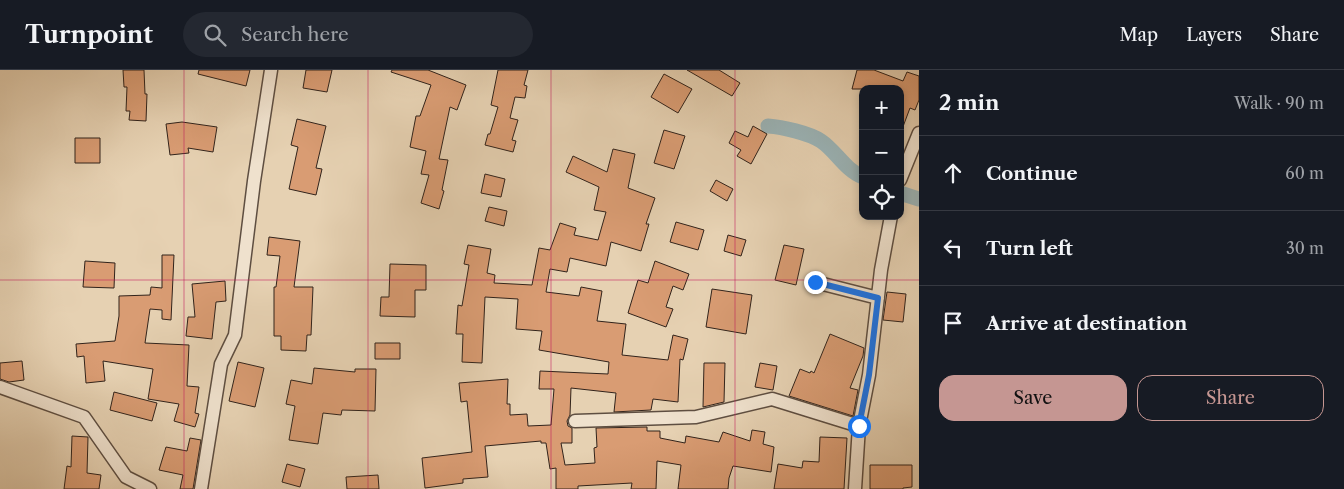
<!DOCTYPE html>
<meta charset="utf-8">
<style>
:root{--surface:#171b24;--page:#242831;--text:#f1f3f6;--muted:#9ea1a6;--line:#363941;--accent:#c59692}
body{margin:0;font-family:"Libre Caslon Text",serif;background:var(--page);color:var(--text)}
.controls{position:absolute;right:15px;top:15px;display:grid;overflow:hidden;border-radius:10px;box-shadow:0 2px 8px #0003}
.controls button{width:45px;height:45px;display:grid;place-items:center;padding:0;border:0;border-bottom:1px solid var(--line);background:var(--surface);color:var(--text);font:25px sans-serif}
.stop{position:absolute;width:15px;height:15px;margin:-11px;border:4px solid #1a73e8;border-radius:50%;background:#fff}
.stop.end{background:#1a73e8;border-color:#fff;box-shadow:0 1px 5px #0008}
.list{margin:0;padding:0;list-style:none}
h2{display:flex;justify-content:space-between;align-items:center;height:65px;margin:0;padding:0 20px;font-size:21px}
h2 small{font-size:16px;font-weight:400;color:var(--muted)}
.list li{display:grid;grid-template-columns:32px 1fr auto;gap:15px;align-items:center;box-sizing:border-box;height:75px;padding:0 20px;border-top:1px solid var(--line)}
.list b{display:block;font-size:19px;white-space:nowrap}
.list em{font-size:16px;font-style:normal;color:var(--muted)}
.actions{display:flex;gap:10px;padding:15px 20px}
.actions a{flex:1;padding:11px 0;border:1px solid var(--accent);border-radius:15px;text-align:center;font-size:18px;color:var(--accent)}
.actions .main{background:var(--accent);color:#111}
.icon{flex:none;width:28px;height:28px;fill:none;stroke:currentColor;stroke-width:2;stroke-linecap:round;stroke-linejoin:round}
.map{position:relative;flex:none;width:919px;height:419px;overflow:hidden}
header{display:flex;align-items:center;gap:30px;box-sizing:border-box;height:70px;padding:0 25px;background:var(--surface);border-bottom:1px solid var(--line)}
header strong{font-size:24px}
nav{display:flex;gap:28px;margin-inline-start:auto;font-size:18px}
.search{width:350px;height:45px;background:var(--page);display:flex;align-items:center;gap:12px;box-sizing:border-box;padding:0 18px;border-radius:28px;color:var(--muted);font-size:19px}
main{display:flex}
aside{flex:1;background:var(--surface)}
.map>svg:first-child{display:block}
.lines{fill:none;stroke-linecap:round;stroke-linejoin:round}
.canal{stroke:#9bb4b7;stroke-width:15}
.building{fill:#d99c73;stroke:#31231b}
.street-casing{stroke:#5e4e41;stroke-width:15}
.street{stroke:#efe1cd;stroke-width:12}
.route{stroke:#1a73e8;stroke-width:6}
.grid{fill:none;stroke:#c2185b;stroke-width:1;stroke-opacity:0.55}
</style>
<header>
<strong>Turnpoint</strong>
<div class="search"><svg class="icon" aria-label="search" viewBox="0 0 24 24"><circle cx="10" cy="10" r="6"/><path d="M15 15l6 6"/></svg>Search here</div>
<nav><a>Map</a><a>Layers</a><a>Share</a></nav>
</header>
<main>
<div class="map">
<svg width="919" height="419" viewBox="0 0 919 419">
<rect width="100%" height="100%" fill="#e6d1b2"/>
<filter id="stains"><feTurbulence type="fractalNoise" baseFrequency=".004" numOctaves="4"/><feColorMatrix values="0 0 0 0 .2 0 0 0 0 .09 0 0 0 0 .02 0 0 0 .5 -.17"/></filter>
<radialGradient id="worn" r=".72"><stop offset=".6" stop-color="#630" stop-opacity="0"/><stop offset="1" stop-color="#630" stop-opacity=".3"/></radialGradient>
<g class="lines">
<path class="canal" d="M768,56C782,57 809,63 821,71C836,81 845,100 863,107
M900,123L919,129"/>
</g>
<path class="building" d="M123,0H144L145,24H147L146,51L129,50L130,41H126L127,17H124Z
M199,0H250L246,16L198,4Z
M306,0H332L327,22L303,18Z
M392,0H428L466,15L457,40L450,37L439,89L448,90L442,120L444,121L439,139L421,133L429,105L421,104L426,81L410,77L416,46H420L431,15L391,2Z
M498,0H528L524,15L527,16L525,28L515,27L510,48L518,50L512,70L516,71L513,82L485,75L488,64H490L498,37L491,35Z
M687,0H719L740,13L732,26Z
M857,0H874L903,11L907,2L919,6V30L915,40L910,38L901,62L900,19H852Z
M664,4L692,19L678,43L651,27Z
M297,49L326,56L316,98L322,99L316,125L289,119L298,77L291,75Z
M182,52L217,57L213,82L188,78L189,83L170,85L166,54Z
M753,56L767,64L751,94L737,86L741,80L729,73L735,61L748,67Z
M664,60L685,66L674,99L654,93Z
M75,68H100V93H75Z
M613,79L635,84L628,118L655,128L646,154H649L641,181L611,172L606,196L570,188L567,202L550,199L546,222L579,226L581,217L602,221L597,251L626,254L622,285L668,290L673,265L688,269L683,290L680,289L678,332L653,329L651,340L614,342L616,323L571,318L570,345L567,351L568,356L572,358V373H561L565,395L595,393L594,378L597,377L596,358L647,357V361H660V368L685,373L686,366L719,372L723,362L750,371L752,360L765,362L763,374L774,377L771,402L733,396L729,408L728,419H678L681,395L657,391L656,419H631L632,413L578,416V419H556V398L550,399L546,373H541V371L485,376L488,407L463,409V413L425,418L422,388L472,382L467,331L461,332L459,313L508,309L507,334H510V345L527,344L528,356L551,355L554,319H539L540,301L608,304L609,292L539,280L542,261L516,259L518,229L485,227L482,293L462,292L463,264H456L458,235L462,236L469,195L464,194L468,175L491,179L487,203L495,205L494,213L532,215L539,178L550,180L560,153L576,158L574,165L598,170L606,142L594,140L599,117L566,102L573,86L607,102Z
M485,104L505,109L501,127L481,123Z
M716,110L733,119L727,131L710,121Z
M489,137L507,141L504,156L485,151Z
M676,152L704,160L698,180L670,172Z
M728,165L746,170L741,186L724,181Z
M269,167L300,171L294,217H313L311,265H307L306,281L281,280V266H274V217H276L280,186L267,185Z
M784,175L804,179L796,215L775,210Z
M162,185H174L171,250L162,249V240L150,239L145,273L189,275L187,316L199,317L195,343L199,344L195,357L174,351L179,334L148,329L153,299L103,291L105,311L86,313L84,286L77,287L76,274L115,271L119,246V226L150,225L151,217L162,218Z
M85,191L115,193L114,218L83,217Z
M655,191L689,204L683,220L673,216L666,237L673,239L666,257L628,243L638,210L648,213Z
M390,194L426,195V220H415V247L380,246L381,227H389Z
M225,211L226,231L216,232L212,269L186,266L188,247H195L192,214Z
M712,219L752,225L746,264L706,257Z
M887,222L906,224L903,252L883,250Z
M830,264L864,278L863,286L850,318L858,320L853,346L789,326L800,299L810,303L811,301L814,303Z
M375,273H400V289H375Z
M22,291L24,310L9,312L0,309V293Z
M238,292L264,298L255,337L229,331Z
M704,293H725L724,332L703,337Z
M760,293L777,296L773,320L755,317Z
M314,298L355,302V299H376L375,341L342,340L341,345L323,343L318,374L289,370L295,336L286,334L291,310L312,314Z
M114,322L157,333L152,351L110,340Z
M72,366L88,367L87,403L101,405L99,419H64L67,396L71,397Z
M820,367L847,368L844,419H774L778,394L802,398L803,391L819,392Z
M190,368L201,370L193,419H180L183,405L159,400L166,377L187,381Z
M287,394L305,399L300,417L282,412Z
M870,395H912V417L903,418V419H870Z
M378,405L379,419H347L346,407Z"/>
<g class="lines">
<defs>
<path id="street" d="M900,110L919,63
M815,212L878,228
M0,317L84,347L126,407L150,419
M575,351L696,347L772,329L859,356
M201,419L221,294L235,265L254,111L271,0
M855,419L859,356L869,305L881,200L891,146"/>
</defs>
<use href="#street" class="street-casing"/>
<use href="#street" class="street"/>
</g>
<g class="lines">
<path class="route" d="M815,212L878,228L869,305L859,356"/>
</g>
<path class="grid" d="M184,0V419M368,0V419M551,0V419M735,0V419M0,210H919"/>
<rect width="100%" height="100%" filter="url(#stains)"/>
<rect width="100%" height="100%" fill="url(#worn)"/>
</svg>
<div class="controls">
<button>+</button>
<button>−</button>
<button><svg class="icon" aria-label="locate" viewBox="0 0 24 24"><circle cx="12" cy="12" r="6"/><path d="M12 2v4M12 18v4M2 12h4M18 12h4"/></svg></button>
</div>
<div class="stop" style="left:859px;top:356px"></div>
<div class="stop end" style="left:815px;top:212px"></div>
</div>
<aside>
<h2>2 min<small>Walk · 90 m</small></h2>
<ul class="list">
<li><svg class="icon" aria-label="ahead" viewBox="0 0 24 24"><path d="M12 20V5M6 11l6-6 6 6"/></svg><div><b>Continue</b></div><em>60 m</em></li>
<li><svg class="icon" aria-label="left" viewBox="0 0 24 24"><path d="M17 20v-9H6M10 6l-5 5 5 5"/></svg><div><b>Turn left</b></div><em>30 m</em></li>
<li><svg class="icon" aria-label="arrive" viewBox="0 0 24 24"><path d="M6 21V4h12l-3 4 3 4H6"/></svg><div><b>Arrive at destination</b></div></li>
</ul>
<div class="actions"><a class="main">Save</a><a>Share</a></div>
</aside>
</main>
